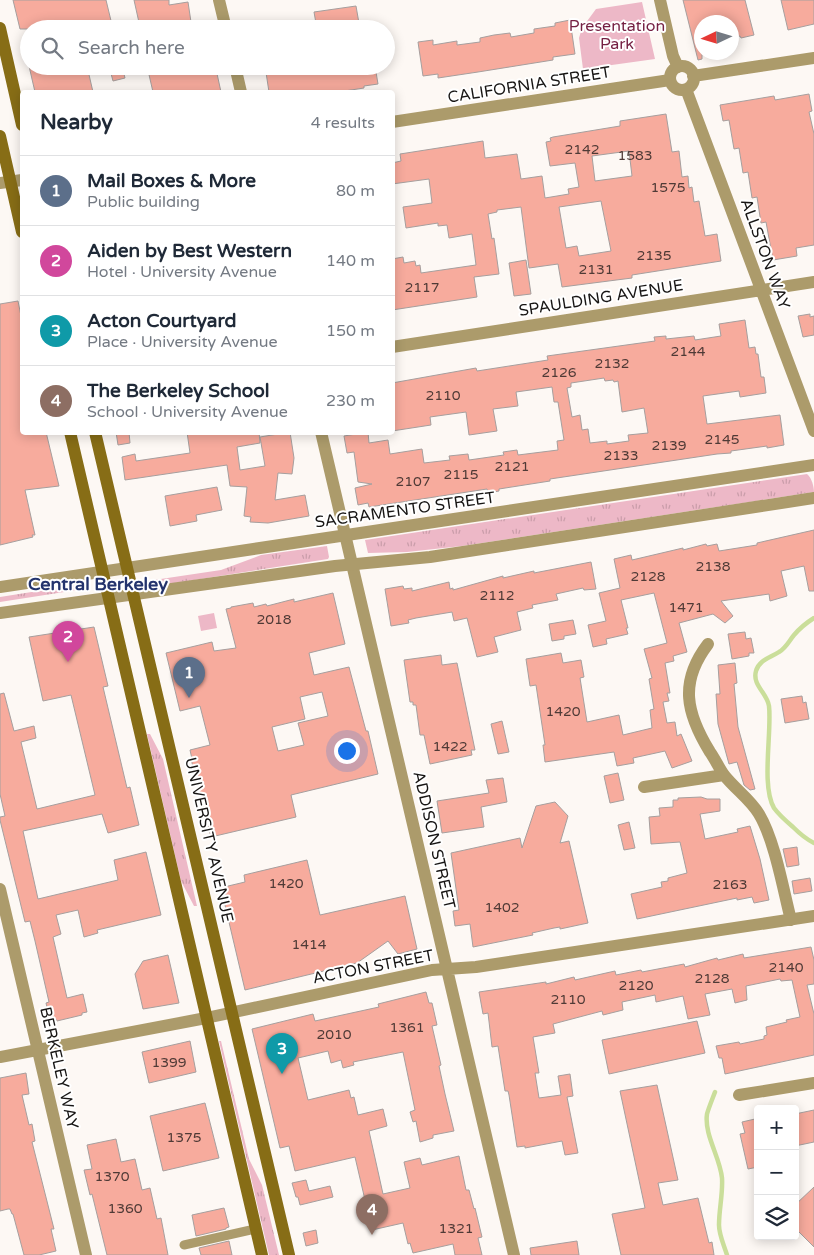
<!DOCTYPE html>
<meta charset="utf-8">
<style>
:root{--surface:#fff;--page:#f2f2f3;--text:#1f2937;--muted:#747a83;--line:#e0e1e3;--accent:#7c3aed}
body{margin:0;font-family:"Varela Round",sans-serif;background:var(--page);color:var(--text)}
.controls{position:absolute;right:15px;bottom:15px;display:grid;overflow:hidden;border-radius:5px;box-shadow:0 2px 12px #0003}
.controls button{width:45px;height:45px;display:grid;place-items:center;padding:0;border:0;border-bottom:1px solid var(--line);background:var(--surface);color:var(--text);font:25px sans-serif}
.compass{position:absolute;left:694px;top:15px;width:45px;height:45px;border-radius:50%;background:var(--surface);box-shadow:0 2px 12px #0003;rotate:266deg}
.you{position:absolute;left:346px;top:750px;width:18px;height:18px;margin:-12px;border:4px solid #fff;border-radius:50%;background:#1a73e8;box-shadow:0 0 0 8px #1a73e833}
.badge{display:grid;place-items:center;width:32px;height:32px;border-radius:50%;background:var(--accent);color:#fff;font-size:16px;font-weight:700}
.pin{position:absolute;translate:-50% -41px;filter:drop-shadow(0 1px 2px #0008)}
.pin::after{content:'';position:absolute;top:26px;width:18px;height:15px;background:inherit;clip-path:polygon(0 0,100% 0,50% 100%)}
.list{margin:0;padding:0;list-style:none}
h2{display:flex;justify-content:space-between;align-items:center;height:65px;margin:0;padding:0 20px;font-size:21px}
h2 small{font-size:16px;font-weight:400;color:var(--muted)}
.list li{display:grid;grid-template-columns:32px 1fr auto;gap:15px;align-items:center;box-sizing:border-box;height:70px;padding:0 20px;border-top:1px solid var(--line)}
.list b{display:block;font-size:19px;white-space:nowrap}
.list p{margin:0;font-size:16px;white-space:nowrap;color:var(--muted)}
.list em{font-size:16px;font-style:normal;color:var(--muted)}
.icon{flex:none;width:28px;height:28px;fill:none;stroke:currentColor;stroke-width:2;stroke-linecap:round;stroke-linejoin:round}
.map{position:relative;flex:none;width:814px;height:1255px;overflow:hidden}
.search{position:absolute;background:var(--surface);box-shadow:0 2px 12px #0003;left:20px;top:20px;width:375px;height:55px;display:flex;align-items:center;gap:12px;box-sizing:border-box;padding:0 18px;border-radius:28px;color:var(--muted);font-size:19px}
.panel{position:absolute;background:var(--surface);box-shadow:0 2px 12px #0003;left:20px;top:90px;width:375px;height:345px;border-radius:5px}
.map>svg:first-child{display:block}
.grass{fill:url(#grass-tufts)}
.green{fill:#edb8c7}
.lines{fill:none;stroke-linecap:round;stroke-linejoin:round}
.stream{stroke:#cade9a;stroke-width:4.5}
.building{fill:#f7ab9d;stroke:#a69f9e;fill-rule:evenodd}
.service{stroke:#ac9b6b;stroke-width:9}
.minor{stroke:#ac9b6b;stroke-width:12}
.tertiary{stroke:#ac9b6b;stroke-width:12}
.secondary{stroke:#876d16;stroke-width:12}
.labels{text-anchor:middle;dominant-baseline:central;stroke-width:4;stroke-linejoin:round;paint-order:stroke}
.number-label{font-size:14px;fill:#4f3a36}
.park-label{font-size:16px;fill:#741f42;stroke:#fff}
.street-label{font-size:16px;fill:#171514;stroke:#fff}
.neighbourhood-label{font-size:18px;font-weight:bold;fill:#24346d;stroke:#fff}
</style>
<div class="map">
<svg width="814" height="1255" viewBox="0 0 814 1255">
<defs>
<pattern id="grass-tufts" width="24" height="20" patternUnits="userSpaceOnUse" patternTransform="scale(1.25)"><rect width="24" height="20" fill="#edb8c7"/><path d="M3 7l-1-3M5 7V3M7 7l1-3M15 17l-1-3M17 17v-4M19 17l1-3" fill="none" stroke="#ca9daa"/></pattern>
</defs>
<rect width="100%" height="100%" fill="#fdf8f4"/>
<path class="grass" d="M807,474C812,478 814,487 814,492L462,546L407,552L368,553L365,540Z
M327,546L329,557L328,559L156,586L154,580L221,570L261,555Z
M76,585L77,590L0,602V597Z
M147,734H150L163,759L197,906H194L181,881Z
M219,1041H221L249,1159L262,1185L279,1255H269Z"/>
<path class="green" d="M642,2L655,59L583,69L579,38L582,28L596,9Z
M214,613L217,628L201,631L198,616Z"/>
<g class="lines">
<path class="stream" d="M814,618C806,623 800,628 794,635C789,641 786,648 779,652C770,658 759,660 756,671C752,685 767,693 769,706C772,732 761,786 774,808C779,815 786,821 793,827C799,833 806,839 814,843
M715,1092C712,1100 709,1107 707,1114C704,1135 720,1157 722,1178C723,1194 719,1209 719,1225C719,1235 724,1245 727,1255"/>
</g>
<path class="building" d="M13,0H106L113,29H20Z
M134,0H169V5L188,2L191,22L162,27V23L140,27Z
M683,0H745L754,35L741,38L740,36L732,38V22H702V59L698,60Z
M781,0H814V24L788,30Z
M356,6L360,29H317L314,12Z
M570,20L575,54L553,57V60L478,72L438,78V74L423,76L418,42L433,40V45L457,41V45L480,42V38L494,35L510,33L511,37L534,33V29L555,26V23Z
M29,66H87L93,92H35Z
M109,66H122L125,78L113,81Z
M147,66H191L192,73L216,69L221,92H153Z
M265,66H304L305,68L319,66H375L378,84L364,86V88L338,92H269Z
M809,94L812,111L809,112L814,134V245L796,248L797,256L773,260L766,222L761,223L757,197L752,198L748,172L743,173L739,148L734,149L729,120L723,121L720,105L774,96L775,100Z
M666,114L672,152L679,151L682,177L688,176L689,188L692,187L694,202L699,201L705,236L717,234L721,261L632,275V278L562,287L558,264L529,268L521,207L497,210V212L488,214L492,239L494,238L499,274L474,277L477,297L392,310V259L403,257L404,263L415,261L416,266L420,265L421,273L476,265L472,234L449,238L447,225L438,226V223L406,228L403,207L432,203L429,179L392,184V163L401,161L400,154L483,141L485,158L517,154L521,179L542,176L545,198L569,194L568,189L579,187L575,163L550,166L546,142L551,141L550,138L553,137L620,126V121ZM629,151L632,176L595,181L592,156ZM601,201L611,251L579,256L577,246L566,248L559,207Z
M526,260L531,294L514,296L509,263Z
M18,301L22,321V432H46L59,486L25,490L35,535H32L33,537L0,545V304Z
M810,314V317L814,316V335L803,337L798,316Z
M745,320L749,348L755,347L756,354H758L761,377H764L766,393L740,397L739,391L703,396L707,424L780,415L784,445L767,448V446L731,451V453L717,454L550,479V481L499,489V491L488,493L487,489L369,507L368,503L358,505L355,488L372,484L358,482L354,452L347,453L344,436L368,432L369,443L388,440L390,454L422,449L424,463L450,460L449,456L468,454L469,460L504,455L503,452L517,450L518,455L558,450L557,441L564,440L558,402H554L552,387L516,392L518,406L493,409L497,431L469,435L466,412L430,417L431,425L392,431V383L476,368L477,371L548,360L547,356L655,341L654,337L666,336V339L694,336L695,340L721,336L719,324ZM604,378L605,381L613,380L614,382L618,381L622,412L644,408L648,433L628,435L629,441L607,444V441L590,443L588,429L582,430L580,415L572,417L567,388L571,387V383Z
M116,432H129L130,443L118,445Z
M187,432H259L260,443L237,447L240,470L265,466L260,437L290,432L294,458L292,474L278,473L275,500L305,495L309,516L268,523L250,522L251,517L244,516L247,487L230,486L227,465L125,480L122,457L135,454L136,461L190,453Z
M217,487L222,510L196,515L197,521L170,526L165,496Z
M814,530V591H809L804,566L781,571L787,596L770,601L769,594L721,601L733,616L725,623L713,614L679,623L687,652L673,656L674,661L665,663L670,693H667L669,701L663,702L667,723L675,722L677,736L681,734L692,761L672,768L665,751L633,758L634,763L617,766L614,752L545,762L543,745H545L536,685L530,686L526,659L561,653L563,663L581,660L584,677L580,678L587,722L619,715L623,735L652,728L650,710L654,709L649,679L652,678L644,649L667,643L654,593L621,600L628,628H626L628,634L606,639L607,644L593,647L588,625L606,621L599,593L620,588L614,559L631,555L632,560L683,548V550L706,544L707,546L717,544L719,551L757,545V543Z
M591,562L596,589L584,590L583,588L556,594L558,600L532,605L533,608L517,612L521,630L494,637L498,652L477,657L467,618L454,621L452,612L416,618L408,620L409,623L391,626L385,589L403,586L404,589L412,588V591L449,582L450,589L453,588V590L503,576V578L534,571V573Z
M333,593L345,644L309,653L314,675L349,667L366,731H368L378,774L291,795L296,817L211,837L191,759H192L190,750L210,745L200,706L180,711L166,653L212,642L214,651L236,648L226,609L231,608V607L253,603L254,607L266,604L267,606L294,599V602ZM322,692L328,716L298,723L304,745L278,751L272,727L305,719L300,697Z
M573,620L576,634L564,636V639L552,641L549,624Z
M94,627L108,686L103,687L127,788L130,787L139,825L108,833L102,814L23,831L38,899L118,880L114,860L146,852L161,915L97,930L98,933L84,937L78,910L56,915L61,934L53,937L67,998L83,994L87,1012L82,1013V1015L57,1021L56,1019L50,1020L46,1003L49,1002L35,941L30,921L25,922L0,820V817L5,816L0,794V694L4,693L14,731L34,726L36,738L21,742L37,809L95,795L71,695L43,701L29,637Z
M745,632L746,639L751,638L754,653H749V656L732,659L728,634Z
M441,655L442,665L457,663L475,750H471L472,755L430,764L424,735H420L416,705H413V702H410L404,660Z
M735,663L737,683L734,684L738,727L755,789L750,790L744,785L737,762L729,764L718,724L716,694H720L718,665Z
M802,696L803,703L806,702L809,719L785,723L781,699Z
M502,721L509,752L498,754L491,724Z
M618,773L624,800L610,803L604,776Z
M503,778L507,802L481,807L484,827L442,833L437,801L489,793L486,780Z
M701,797L707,799H720V811L700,814L705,839L738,832L737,829L750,826L760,859L769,900L754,903L752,897L737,900V898L637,919L631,894L662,887L661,882L668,881V878L687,873L680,842L651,844L649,817L660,816L659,808L673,807V800H678V798Z
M555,802L568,816L560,843L569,841L588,923L560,929V927L554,928L532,933L533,935L473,947L470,924L455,926L453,911L459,910L451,853L520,838L522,848L536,806Z
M629,822L635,848L624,850L618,825Z
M797,847L799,865L787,867L783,849Z
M307,860L320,915L405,896L417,949L398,954L388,941L357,963L245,990L224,901L226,900L224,887L245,882L244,875Z
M810,878L812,891L794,894L792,881Z
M811,947L814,960V984L807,985L814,1014V1055L725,1074L722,1058H719L716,1046L739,1042L740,1044L764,1039V1036L767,1035L766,1027L787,1022L786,1020L800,1017L792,980L781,981L780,979L746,986L747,1000L735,1003L732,989L705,994L710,1015L688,1019L683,996L656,1002L655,995L622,1002L623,1010L603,1015L602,1011L553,1024L555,1033L533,1037L539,1073H535L539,1098L561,1095L558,1076L570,1074L573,1096L567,1097L578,1153L565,1155L562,1141L525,1148V1146L517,1147L509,1095L508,1091H505L498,1046L492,1047L488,1013L483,1014L479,992L546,982V984L574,977L575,980L615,971L616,975L641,970L642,972L684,964L685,967L717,958L718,960L743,954L744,958Z
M168,955L179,1003L143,1009L135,974L143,961Z
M426,992L429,1003H432L437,1025L432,1026L441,1065L439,1066L445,1094L454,1131L433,1135V1138L420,1142L416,1121L413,1122L410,1112L415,1110L403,1052L353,1062L354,1065L343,1068L341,1060L331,1063L328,1051L298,1058L308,1100L349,1090L351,1098L354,1097L358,1115L383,1109L387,1126L369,1131L383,1194L410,1188L404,1162L420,1158L422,1165L459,1156L466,1190H469L474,1209L475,1208L482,1237L478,1238L482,1255H455L453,1244L413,1253L410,1243L408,1244L403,1223L372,1230L355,1157L295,1171L289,1146L280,1148L252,1029L313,1014L315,1021L379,1007L378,1004Z
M697,1021L705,1053L609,1074L602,1040Z
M190,1041L196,1072L149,1083L142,1052Z
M26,1073L29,1094L22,1095L29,1125L32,1124L35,1141L32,1142L54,1229H51L56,1251L39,1255H24L13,1214H12L10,1209H8L0,1211V1078Z
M657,1085L678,1180L658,1183L663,1205L698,1198L709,1243L712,1242L714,1255H621L612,1214L645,1208L620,1091Z
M205,1103L219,1158L163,1171L150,1116Z
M814,1110V1142L795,1146V1114Z
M755,1119L758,1131V1167L748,1169L740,1134L745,1133L742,1122Z
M116,1139L121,1162L135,1159L142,1190L150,1188L157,1219L161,1218L168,1255H107L92,1194L90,1195L84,1170L92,1169L87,1145Z
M306,1180L309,1191L330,1186L333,1197L300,1205L298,1197H296L292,1183Z
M814,1187V1247L795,1228V1205Z
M224,1208L229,1227L226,1228V1229L196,1236L192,1215Z
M316,1230L318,1243L306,1246L303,1233Z
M229,1241L232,1255H201L199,1248Z
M577,1241L579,1255H531L530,1248Z"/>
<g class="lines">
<path class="service" d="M184,1245L255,1229"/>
<path class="minor" d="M219,0L226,29
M660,0L673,56L678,67
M235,66L241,92
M670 78a12 12 0 1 1 24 0a12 12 0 1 1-24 0Z
M693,76L814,58
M686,89L814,431
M392,122L670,80
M0,183L22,180
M392,347L814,282
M321,432L514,1255
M708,644C679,682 686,713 710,752C715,759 719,768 724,775C735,789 750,799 759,814C775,841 783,889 791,920
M644,787L724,775
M0,889L86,1255
M0,1057L206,1018L432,970L476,967L814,916
M739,1095L814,1083"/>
<path class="tertiary" d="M0,587L814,465
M0,613L335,566L430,557L814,498"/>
<path class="secondary" d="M0,28L22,125
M0,136L22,232
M70,432L262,1255
M95,432L289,1255"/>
</g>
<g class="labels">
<g class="number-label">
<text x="582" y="149">2142</text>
<text x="635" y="155">1583</text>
<text x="668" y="187">1575</text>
<text x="654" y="255">2135</text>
<text x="596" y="269">2131</text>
<text x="422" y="287">2117</text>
<text x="688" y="351">2144</text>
<text x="612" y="363">2132</text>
<text x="559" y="372">2126</text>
<text x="443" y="395">2110</text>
<text x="722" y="439">2145</text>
<text x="669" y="445">2139</text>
<text x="621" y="455">2133</text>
<text x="512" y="466">2121</text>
<text x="461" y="474">2115</text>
<text x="413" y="481">2107</text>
<text x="713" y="566">2138</text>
<text x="648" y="576">2128</text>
<text x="497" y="595">2112</text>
<text x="686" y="607">1471</text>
<text x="274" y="619">2018</text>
<text x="563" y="711">1420</text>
<text x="450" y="746">1422</text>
<text x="286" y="883">1420</text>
<text x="730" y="884">2163</text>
<text x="502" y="907">1402</text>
<text x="309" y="944">1414</text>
<text x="786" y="967">2140</text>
<text x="712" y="978">2128</text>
<text x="636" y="985">2120</text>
<text x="568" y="999">2110</text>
<text x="407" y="1027">1361</text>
<text x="334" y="1034">2010</text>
<text x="169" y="1062">1399</text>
<text x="184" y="1137">1375</text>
<text x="112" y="1176">1370</text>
<text x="125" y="1208">1360</text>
<text x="456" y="1228">1321</text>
</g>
<g class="park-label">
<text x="617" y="26">Presentation<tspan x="617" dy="18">Park</tspan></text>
</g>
<g class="street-label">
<text transform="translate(529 85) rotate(-9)">CALIFORNIA STREET</text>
<text transform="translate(765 254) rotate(70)">ALLSTON WAY</text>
<text transform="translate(601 298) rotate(-9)">SPAULDING AVENUE</text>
<text transform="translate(405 510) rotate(-8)">SACRAMENTO STREET</text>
<text transform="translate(209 840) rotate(77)">UNIVERSITY AVENUE</text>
<text transform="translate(434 840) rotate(77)">ADDISON STREET</text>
<text transform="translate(373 967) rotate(-11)">ACTON STREET</text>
<text transform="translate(59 1068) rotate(77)">BERKELEY WAY</text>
</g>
<g class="neighbourhood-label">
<text x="98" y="584">Central Berkeley</text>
</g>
</g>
</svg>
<div class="controls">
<button>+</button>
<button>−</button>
<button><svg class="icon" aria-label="layers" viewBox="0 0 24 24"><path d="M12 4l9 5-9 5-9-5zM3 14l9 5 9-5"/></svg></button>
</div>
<svg class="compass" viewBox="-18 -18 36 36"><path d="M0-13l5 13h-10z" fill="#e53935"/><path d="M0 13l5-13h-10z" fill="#747a83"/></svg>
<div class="you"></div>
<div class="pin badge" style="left:189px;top:698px;background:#5c6f8a">1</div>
<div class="pin badge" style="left:68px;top:662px;background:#d1479c">2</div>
<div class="pin badge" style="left:282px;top:1074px;background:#0f9aa8">3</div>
<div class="pin badge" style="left:372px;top:1235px;background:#8d6e63">4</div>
<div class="search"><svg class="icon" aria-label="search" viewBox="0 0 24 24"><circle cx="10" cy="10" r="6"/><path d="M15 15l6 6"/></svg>Search here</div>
<section class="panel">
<h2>Nearby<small>4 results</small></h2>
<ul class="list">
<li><span class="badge" style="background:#5c6f8a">1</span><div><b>Mail Boxes &amp; More</b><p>Public building</p></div><em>80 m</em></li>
<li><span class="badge" style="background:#d1479c">2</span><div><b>Aiden by Best Western</b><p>Hotel · University Avenue</p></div><em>140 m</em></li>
<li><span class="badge" style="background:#0f9aa8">3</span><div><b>Acton Courtyard</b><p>Place · University Avenue</p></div><em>150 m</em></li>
<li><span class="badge" style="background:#8d6e63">4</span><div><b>The Berkeley School</b><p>School · University Avenue</p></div><em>230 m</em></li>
</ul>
</section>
</div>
